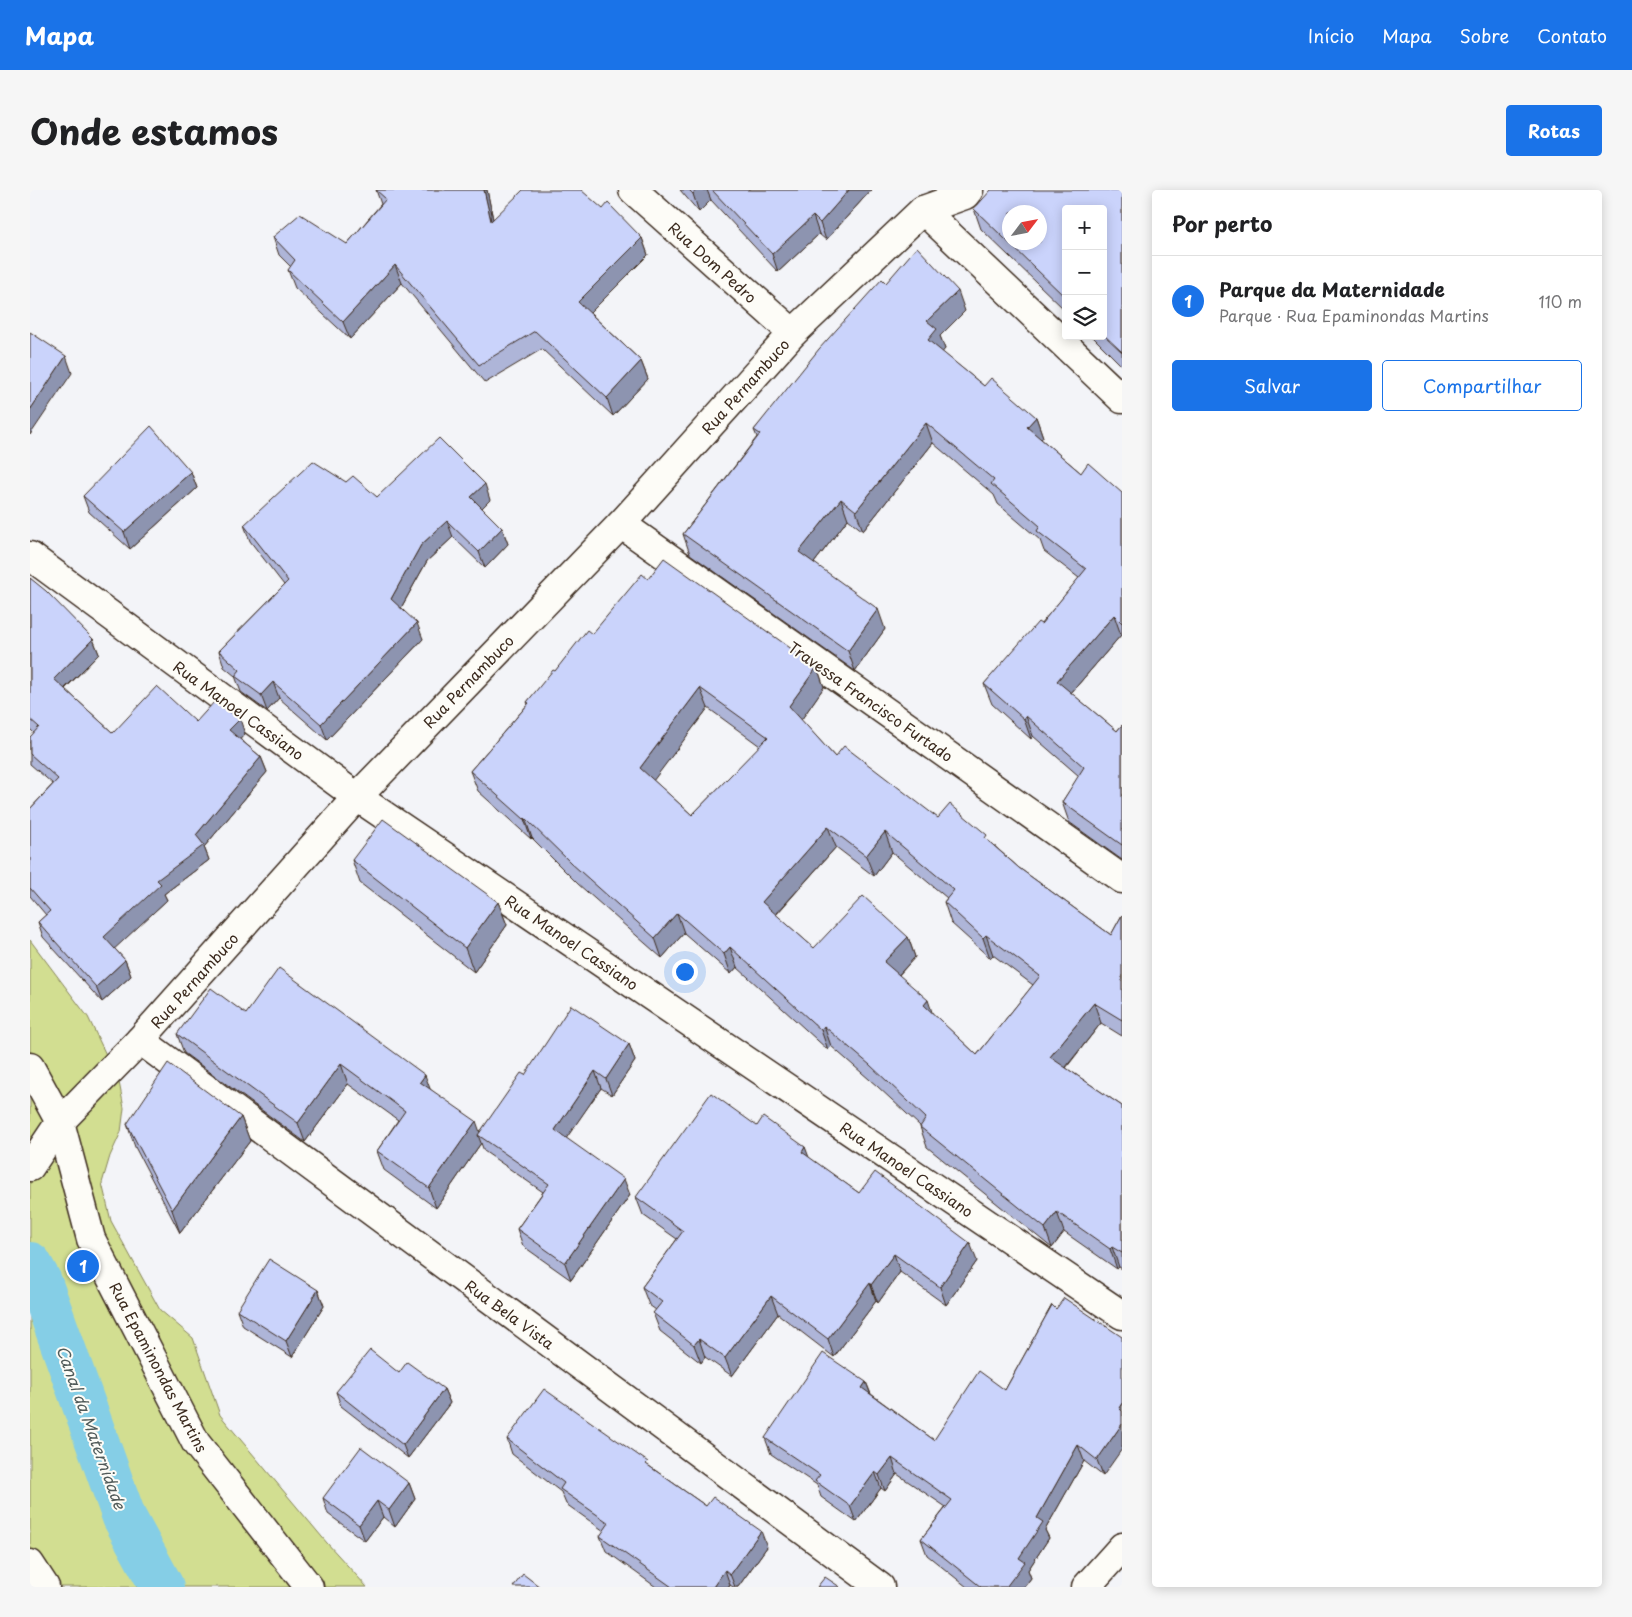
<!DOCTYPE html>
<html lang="pt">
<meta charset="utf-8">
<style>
:root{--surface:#fff;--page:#f6f6f6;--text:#202124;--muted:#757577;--line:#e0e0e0;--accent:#1a73e8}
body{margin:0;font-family:"Playpen Sans",sans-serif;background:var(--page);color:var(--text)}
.controls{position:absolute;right:15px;top:15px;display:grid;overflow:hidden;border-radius:5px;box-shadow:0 2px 12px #0003}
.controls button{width:45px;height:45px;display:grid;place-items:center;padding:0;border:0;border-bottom:1px solid var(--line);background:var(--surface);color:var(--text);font:25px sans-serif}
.compass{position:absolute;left:972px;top:15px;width:45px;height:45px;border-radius:50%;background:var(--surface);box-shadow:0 2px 12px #0003;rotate:58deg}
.you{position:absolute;left:654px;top:781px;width:18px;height:18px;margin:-12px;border:4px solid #fff;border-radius:50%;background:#1a73e8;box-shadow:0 0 0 8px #1a73e833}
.badge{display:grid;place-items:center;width:32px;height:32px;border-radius:50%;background:var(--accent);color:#fff;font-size:16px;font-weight:700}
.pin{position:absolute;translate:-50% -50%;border:2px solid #fff;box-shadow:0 1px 5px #0006}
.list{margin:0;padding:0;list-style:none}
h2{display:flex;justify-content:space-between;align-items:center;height:65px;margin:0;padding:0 20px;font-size:21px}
h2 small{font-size:16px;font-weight:400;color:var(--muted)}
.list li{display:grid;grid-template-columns:32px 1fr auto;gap:15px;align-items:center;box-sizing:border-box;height:90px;padding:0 20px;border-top:1px solid var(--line)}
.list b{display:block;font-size:19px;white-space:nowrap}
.list p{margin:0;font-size:16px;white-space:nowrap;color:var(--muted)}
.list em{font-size:16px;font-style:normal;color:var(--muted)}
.actions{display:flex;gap:10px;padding:15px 20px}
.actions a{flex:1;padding:11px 0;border:1px solid var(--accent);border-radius:5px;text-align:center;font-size:18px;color:var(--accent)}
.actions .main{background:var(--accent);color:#fff}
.icon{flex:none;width:28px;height:28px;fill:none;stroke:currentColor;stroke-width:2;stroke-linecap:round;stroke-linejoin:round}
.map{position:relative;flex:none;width:1092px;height:1397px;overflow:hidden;border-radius:5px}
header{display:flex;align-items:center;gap:30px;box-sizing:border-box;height:70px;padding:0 25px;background:var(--accent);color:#fff}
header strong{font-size:24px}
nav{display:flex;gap:28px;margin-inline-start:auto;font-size:18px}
.intro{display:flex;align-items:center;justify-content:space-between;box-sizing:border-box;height:120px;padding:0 30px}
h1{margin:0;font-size:35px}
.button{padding:12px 22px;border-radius:5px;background:var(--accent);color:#fff;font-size:18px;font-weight:700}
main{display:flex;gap:30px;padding:0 30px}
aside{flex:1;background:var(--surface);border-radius:5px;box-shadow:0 2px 12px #0003}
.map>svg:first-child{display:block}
.green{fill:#d2de91;stroke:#868458}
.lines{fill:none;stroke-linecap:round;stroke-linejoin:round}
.canal{stroke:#85cee6;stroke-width:44}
.minor-casing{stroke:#3b2a1e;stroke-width:31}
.secondary-casing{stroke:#3b2a1e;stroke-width:31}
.minor{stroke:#fdfcf7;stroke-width:28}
.secondary{stroke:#fdfcf7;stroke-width:28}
.wall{fill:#aeb5d8;stroke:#3b2a1e;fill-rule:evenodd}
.shaded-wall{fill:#8d94b0;stroke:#3b2a1e}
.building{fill:#cad3fb;stroke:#3b2a1e;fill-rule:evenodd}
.labels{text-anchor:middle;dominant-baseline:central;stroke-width:4;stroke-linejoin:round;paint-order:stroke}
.street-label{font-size:15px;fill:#3b2a1e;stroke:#fdfcf7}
.water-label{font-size:16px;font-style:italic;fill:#515b5a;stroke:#fdfcf7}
</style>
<header>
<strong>Mapa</strong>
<nav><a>Início</a><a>Mapa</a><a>Sobre</a><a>Contato</a></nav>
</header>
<div class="intro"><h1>Onde estamos</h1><a class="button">Rotas</a></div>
<main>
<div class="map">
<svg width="1092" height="1397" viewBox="0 0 1092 1397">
<rect width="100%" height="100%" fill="#f3f4f8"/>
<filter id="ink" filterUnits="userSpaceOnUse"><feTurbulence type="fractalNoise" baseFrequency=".02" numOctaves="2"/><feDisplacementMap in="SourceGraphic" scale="10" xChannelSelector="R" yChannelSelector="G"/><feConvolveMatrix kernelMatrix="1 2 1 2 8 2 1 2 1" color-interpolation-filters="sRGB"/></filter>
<g filter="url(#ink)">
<path class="green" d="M0,750L58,827L89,892L94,918L91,942L80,966L72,993L81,1031L130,1120L163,1148L190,1225L297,1353L337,1397H0Z"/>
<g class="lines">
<path class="canal" d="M0,1074L10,1092L94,1327L132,1397"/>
<defs>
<path id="minor" d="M603,0L763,143
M893,20L1092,209
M591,334L1092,689
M0,366L327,607L1092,1125
M110,850L850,1397
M0,877L30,932L61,1049L166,1253L279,1397
M0,1374L15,1397
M1056,1397L1092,1357"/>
<path id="secondary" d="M0,977L30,932L110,850L327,607L591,334L763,143L893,20L935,5L939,0"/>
</defs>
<use href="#minor" class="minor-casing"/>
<use href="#secondary" class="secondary-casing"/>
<use href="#minor" class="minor"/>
<use href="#secondary" class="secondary"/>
</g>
<path class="wall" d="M346,0H457L463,29L573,19L612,48L618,65L560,123L611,171L618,189L583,226L512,159L455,193L372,93L320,149L265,98L258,80L261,77L249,65L243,47L317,54L351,14Z
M650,0H841L796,50L789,44L748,82L681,10L669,22Z
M1092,0V176L1062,146H1073V19H1036V121L951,39L944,19Z
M856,93L935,121L910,146L915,159L912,162L954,196L1006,227L1013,247L1011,249L1051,283L1092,303V446L1091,445L1041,503L1087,541L1092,535V670L1039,632L1032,612L1049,586L1003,546L1001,549L962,514L954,494L1011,434L1049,388L1014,361L1010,350L968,314L964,305L903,253L833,341L818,329L784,373L855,439L825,481L660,364L653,344L727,247L724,240Z
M161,282L167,298L100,359L59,322L53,306Z
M316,292L347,307L460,310L452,318L472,338L478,354L455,378L423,347L397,371L371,418L393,449L297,550L249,508L237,521L211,502L205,486L194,477L189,461L254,395L220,351L214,335Z
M0,388L63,449L69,464L35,499L83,543L166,532L215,544L210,549L231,567L237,582L174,657L179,670L134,704L137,710L84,758L95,770L101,786L72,812L13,747L8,732L16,725L0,706V619L23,594L0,574V547L4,543L0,539Z
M618,389L787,477L794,497L771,530L805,567L908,628L960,652L989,678L1081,745L1092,725V846L1071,833L1036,878L1092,916V1079L1089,1077L1087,1079L1034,1042L1022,1058L897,957L890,937V936L847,896L801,856L798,860L707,777L701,784L654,743L632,768L548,694L502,648L501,649L448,601L440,581L498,514L497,512L525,481ZM678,518L730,556L662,625L623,590ZM806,657L844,686L862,662L917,708L914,712L921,733L960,768L963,765L1003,795L947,865L903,824L869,785L885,767L878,747L784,758L746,725Z
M322,670L468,712L477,735L444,782L330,693Z
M216,824L400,899L450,942L495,885L599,854L605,871L582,905L571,898L536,948L600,1005L541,1090L493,1056L487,1039L513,1002L454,961L451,953L406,1018L354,980L347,961L368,930L318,894L275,952L154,863L147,844Z
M211,927L220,951L150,1043L105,957L97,934Z
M727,936L775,957L778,967L829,1003L947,1071L916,1115L870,1082L848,1113L846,1111L804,1167L748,1124L702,1186L675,1167L671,1173L630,1141L623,1123L626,1120L619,1115L612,1097L647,1049L613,1025L606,1007Z
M288,1100L294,1116L262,1167L213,1136L207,1120Z
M1022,1115L1073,1286L1054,1271L1015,1340L1019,1348L998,1380L1001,1388L994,1397H937L897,1365L891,1349L916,1317L867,1284L855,1301L851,1298L826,1332L791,1307L787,1295L741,1264L735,1248L836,1192L841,1204L904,1250L975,1200Z
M369,1183L414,1199L420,1213L378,1268L311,1216L306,1202Z
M477,1249L619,1276L676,1316L737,1357L708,1397H703L700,1395L699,1397H626L576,1361L570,1346L574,1341L536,1314L531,1302L482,1264Z
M379,1293L385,1309L365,1337L353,1327L335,1351L298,1324L293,1308Z"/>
<path class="shaded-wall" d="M454,0H457L467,49L461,31Z
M666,0H677L681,10L669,22L663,4Z
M819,0H841L796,50L790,33Z
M783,26L789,44L748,82L742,64Z
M612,48L618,65L554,129L548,112Z
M365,75L372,93L320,149L313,132Z
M928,101L935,121L910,146L915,159L905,171L898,150L897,131Z
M36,166L42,183L0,245V220Z
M611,171L618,189L583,226L577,208Z
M1006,227L1013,247L1004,257L997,237Z
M896,233L903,253L833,341L826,321Z
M161,282L167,298L100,359L94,342Z
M455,294L460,310L447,323L441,307Z
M811,309L818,329L777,382L769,362Z
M417,331L423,347L397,371L367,425L361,409L391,355Z
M472,338L478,354L455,378L449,362Z
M848,419L855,439L825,481L818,461Z
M1084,425L1091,445L1034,511L1027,491Z
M387,433L393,449L297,550L291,534Z
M63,449L69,464L29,504L24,489Z
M787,477L794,497L767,536L759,516Z
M243,492L249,508L237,521L231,505Z
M670,498L678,518L617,599L610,578Z
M996,526L1003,546L1001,549L994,529Z
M210,529L215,544L205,555L199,540Z
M231,567L237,582L174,657L179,670L134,704L137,710L80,763L74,747L166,645Z
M495,628L502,648L501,649L494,629Z
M798,637L806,657L739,732L732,712Z
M855,642L862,662L844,686L836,666Z
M468,712L477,735L444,782L435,758Z
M647,723L654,743L632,768L625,748Z
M956,745L963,765L960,768L953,748Z
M878,747L885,767L862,792L854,772Z
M700,757L707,777L701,784L694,764Z
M95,770L101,786L72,812L66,797Z
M898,810L905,831L894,815Z
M1064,813L1071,833L1028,887L1020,867Z
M794,836L801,856L798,860L791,840Z
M599,854L605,871L582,905L576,889Z
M311,874L318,894L275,952L268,933Z
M565,881L571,898L531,956L525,940Z
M395,885L402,904L390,892Z
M211,927L220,951L150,1043L142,1020Z
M446,931L452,948L448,945L451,953L406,1018L399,998Z
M775,957L782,975L772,962Z
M594,989L600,1005L541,1090L535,1073Z
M1027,1022L1034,1042L1022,1058L1015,1038Z
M940,1053L947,1071L916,1115L910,1097Z
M1082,1057L1089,1077L1087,1079L1080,1059Z
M864,1064L870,1082L848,1113L841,1095Z
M840,1093L846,1111L804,1167L798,1149Z
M288,1100L294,1116L262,1167L256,1151Z
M741,1106L748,1124L702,1186L695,1168Z
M669,1149L675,1167L671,1173L664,1155Z
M836,1192L842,1208L832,1198Z
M414,1199L420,1213L378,1268L373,1255Z
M1092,1213V1226L1089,1218Z
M1092,1234V1259L1073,1286L1067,1270Z
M1048,1255L1054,1271L1015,1340L1019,1348L998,1380L1001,1388L994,1397H976L1007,1328Z
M862,1268L867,1284L855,1301L849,1285Z
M845,1282L851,1298L826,1332L820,1316Z
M379,1293L385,1309L365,1337L359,1320Z
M347,1311L353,1327L335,1351L329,1335Z
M731,1341L737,1357L708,1397H705L700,1384Z
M695,1380L700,1395L699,1397H683Z"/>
<path class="building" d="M346,0H454L461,31L493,0H551L573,19L578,13L612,48L548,112L611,171L577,208L505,141L449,175L365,75L313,132L258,80L265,70L243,47L270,24L317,54L356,9Z
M659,0H666L663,4Z
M682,0H819L790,33L783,26L742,64Z
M961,0H1092V162L1073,144V19H1036V108L944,19ZM980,22H1010V52H980Z
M887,57L928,101L897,131L907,139L898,150L954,196L961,188L1006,227L997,237L1051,283L1058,273L1092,303V433L1084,425L1027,491L1087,541L1092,535V655L1032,612L1054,577L996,526L994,529L954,494L1008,432L1011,434L1056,379L1007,341L1010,336L961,294L964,290L896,233L826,321L811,309L769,362L848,419L818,461L653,344L730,244L724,240L789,159L852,89L856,93Z
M0,142L36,166L0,220Z
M121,236L161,282L94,342L53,306Z
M409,248L455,294L441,307L472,338L449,362L417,331L391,355L361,409L387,433L291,534L243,492L231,505L205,486L210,480L189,461L258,391L214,335L283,271L316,292L323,286L347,307Z
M634,368L787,477L759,516L805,567L814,556L908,628L920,614L957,645L955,648L989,678L1081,745L1092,725V830L1064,813L1020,867L1092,916V1063L1082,1057L1080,1059L1027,1022L1015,1038L890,937L896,928L840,875L794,836L791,840L700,757L694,764L647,723L625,748L541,673L495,628L494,629L440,581L499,513L497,512L523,480L525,481L557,440L562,444L612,384L618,389ZM670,498L738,547L662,625L610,578ZM798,637L836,666L855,642L924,700L914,712L953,748L956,745L1010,786L947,865L894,815L898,810L854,772L878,747L833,706L784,758L732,712Z
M0,388L16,401L63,449L24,489L83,543L127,496L166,532L185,511L210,529L199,540L231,567L166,645L174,655L127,690L131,694L74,747L95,770L66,797L8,732L20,721L0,698V619L28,589L0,564V547L9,537L0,529Z
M353,629L468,712L435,758L322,670Z
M249,778L395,885L390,892L446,931L399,998L347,961L375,921L311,874L268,933L147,844L181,798L216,824Z
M541,815L599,854L576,889L565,881L525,940L594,989L535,1073L487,1039L519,994L448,945L491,883L495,885Z
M138,873L211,927L142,1020L97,934Z
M681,903L727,936L733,927L775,957L772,962L829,1003L845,982L940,1053L910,1097L864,1064L841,1095L840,1093L798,1149L741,1106L695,1168L669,1149L664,1155L623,1123L632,1112L612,1097L653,1041L606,1007Z
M239,1069L288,1100L256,1151L207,1120Z
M1034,1108L1092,1147V1213L1089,1218L1092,1221V1234L1067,1270L1048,1255L1007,1328L1013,1332L989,1368L995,1372L976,1397H951L891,1349L922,1310L862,1268L849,1285L845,1282L820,1316L785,1291L790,1285L735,1248L793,1163L836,1192L832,1198L904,1250L949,1181L975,1200L1022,1115L1026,1119Z
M340,1160L369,1183L377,1172L414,1199L373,1255L306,1202Z
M514,1199L618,1272L616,1274L676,1316L683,1307L731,1341L700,1384L695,1380L683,1397H642L570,1346L579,1333L530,1299L534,1293L477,1249Z
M331,1257L379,1293L359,1320L347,1311L329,1335L293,1308Z
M493,1384L510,1397H483Z
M795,1387L810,1397H787Z"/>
</g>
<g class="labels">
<g class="street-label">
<text transform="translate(683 72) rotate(42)">Rua Dom Pedro</text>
<text transform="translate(715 196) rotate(-48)">Rua Pernambuco</text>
<text transform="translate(438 491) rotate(-46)">Rua Pernambuco</text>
<text transform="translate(841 511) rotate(35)">Travessa Francisco Furtado</text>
<text transform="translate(209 520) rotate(36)">Rua Manoel Cassiano</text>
<text transform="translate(542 752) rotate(34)">Rua Manoel Cassiano</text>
<text transform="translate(164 790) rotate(-48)">Rua Pernambuco</text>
<text transform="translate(877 979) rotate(34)">Rua Manoel Cassiano</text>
<text transform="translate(480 1124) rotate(36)">Rua Bela Vista</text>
<text transform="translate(129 1177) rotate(62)">Rua Epaminondas Martins</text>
</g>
<g class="water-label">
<text transform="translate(62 1237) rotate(70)">Canal da Maternidade</text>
</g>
</g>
</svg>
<div class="controls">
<button>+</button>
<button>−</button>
<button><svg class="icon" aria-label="layers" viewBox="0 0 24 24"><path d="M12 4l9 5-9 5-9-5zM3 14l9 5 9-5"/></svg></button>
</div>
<svg class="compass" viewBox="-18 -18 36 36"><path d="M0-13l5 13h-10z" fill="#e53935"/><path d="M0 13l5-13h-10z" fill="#757577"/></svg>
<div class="you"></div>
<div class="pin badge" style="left:53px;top:1076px">1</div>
</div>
<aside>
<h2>Por perto<small></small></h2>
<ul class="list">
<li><span class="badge">1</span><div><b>Parque da Maternidade</b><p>Parque · Rua Epaminondas Martins</p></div><em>110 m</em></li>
</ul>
<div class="actions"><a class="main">Salvar</a><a>Compartilhar</a></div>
</aside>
</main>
